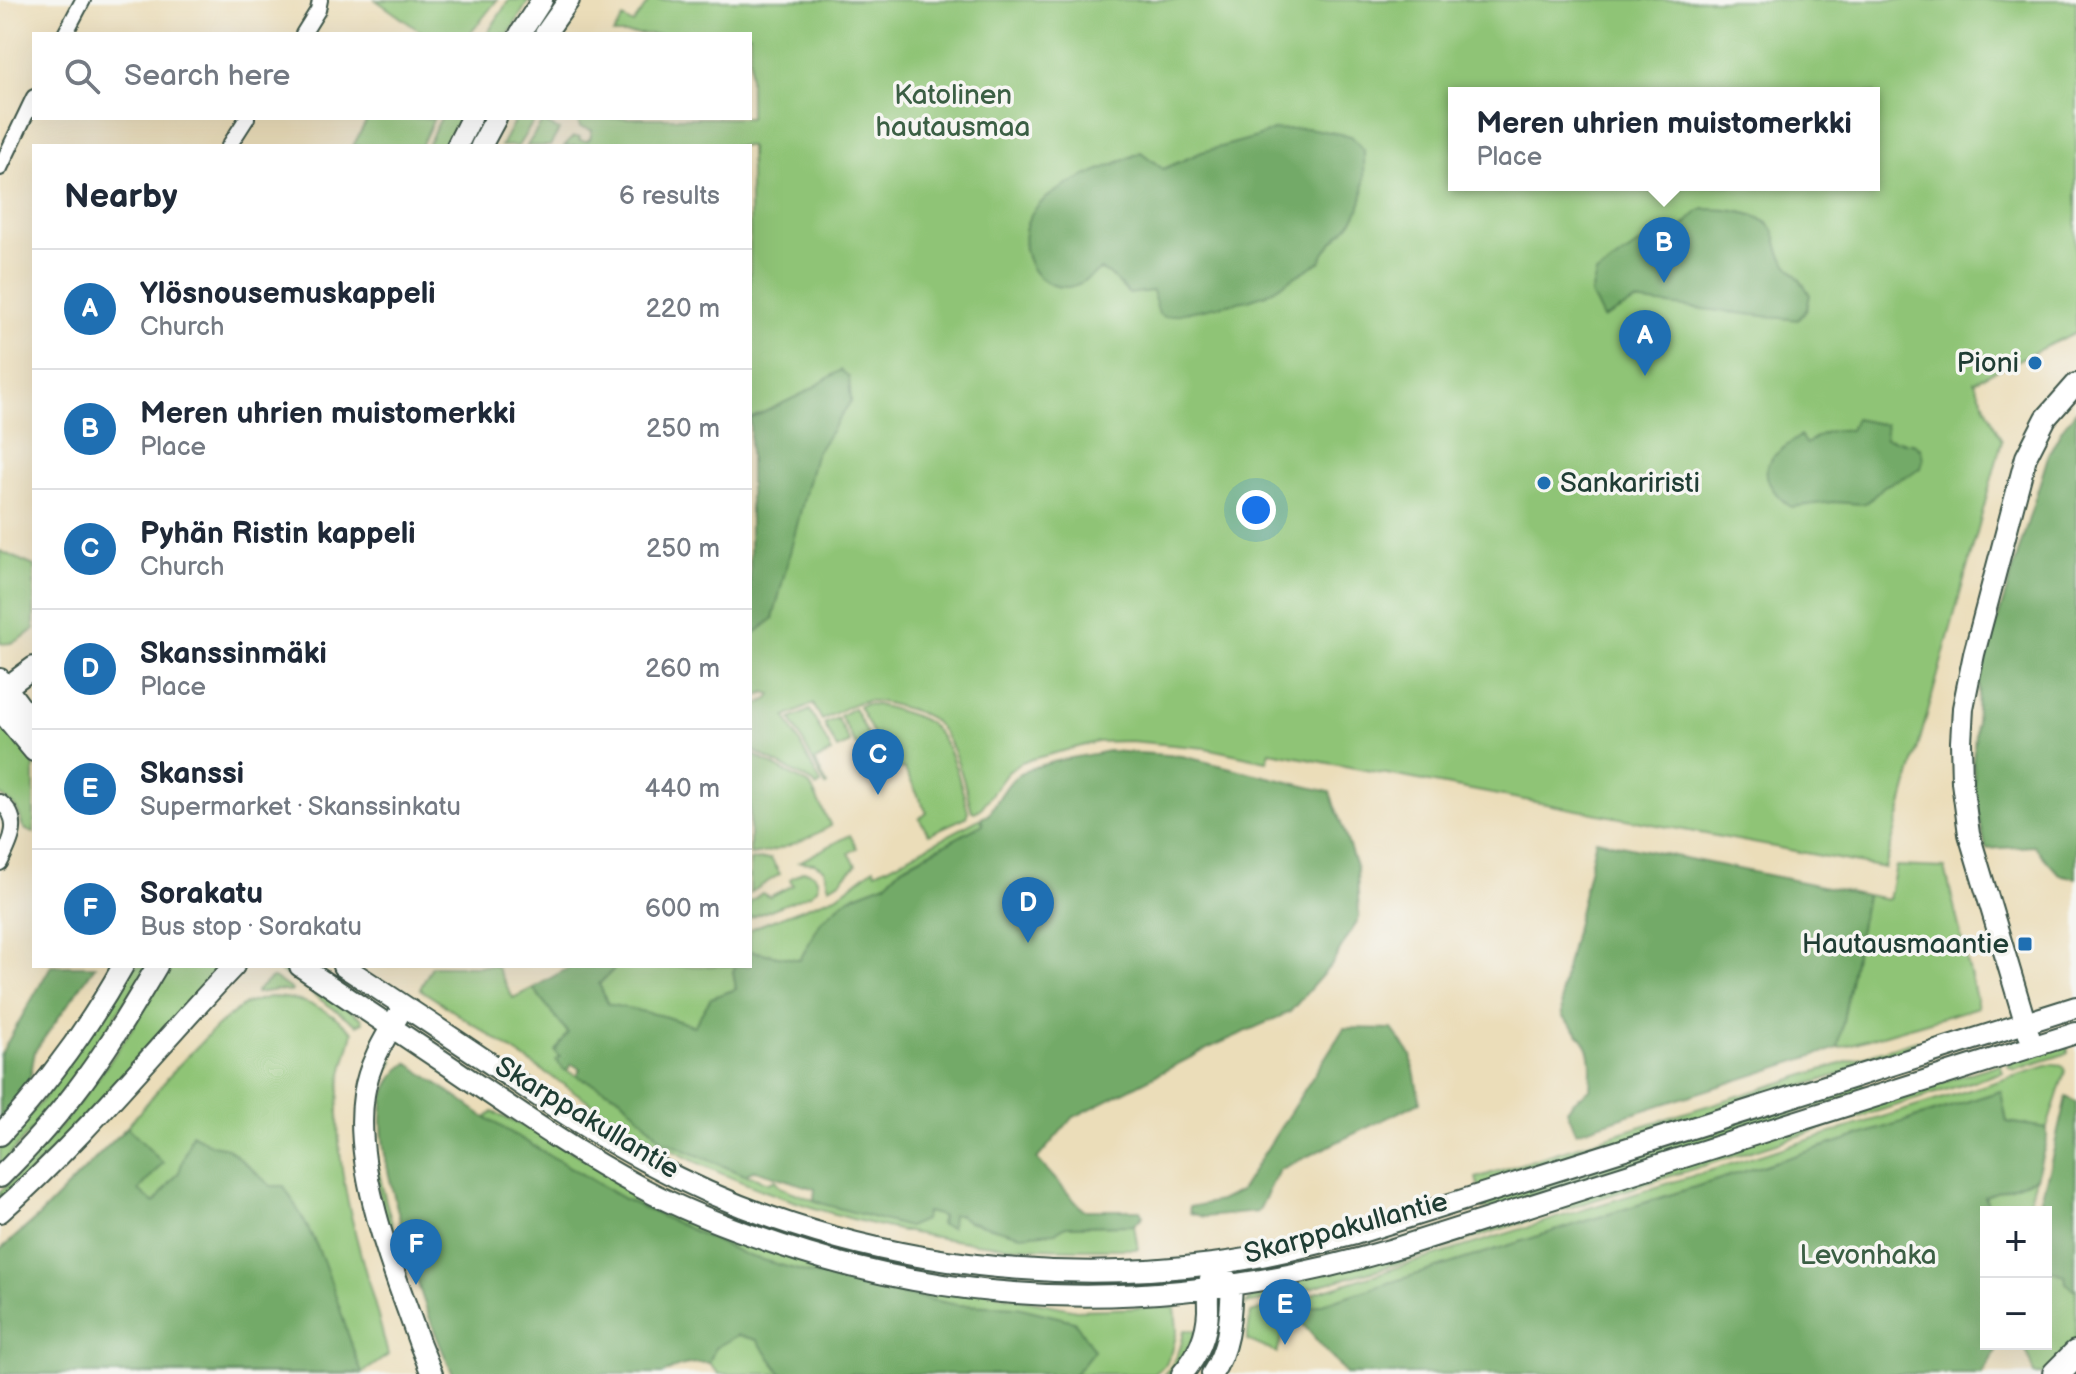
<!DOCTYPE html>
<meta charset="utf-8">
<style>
:root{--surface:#fff;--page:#f6f6f7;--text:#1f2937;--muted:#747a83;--line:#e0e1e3;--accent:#1f6fb2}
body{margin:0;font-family:"Balsamiq Sans",sans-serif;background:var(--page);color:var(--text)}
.controls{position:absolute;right:24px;bottom:24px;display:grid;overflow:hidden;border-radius:0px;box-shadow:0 8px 32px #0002}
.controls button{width:72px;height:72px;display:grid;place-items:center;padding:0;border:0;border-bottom:2px solid var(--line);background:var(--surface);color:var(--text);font:40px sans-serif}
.you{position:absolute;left:1256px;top:510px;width:28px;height:28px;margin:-20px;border:6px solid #fff;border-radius:50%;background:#1a73e8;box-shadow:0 0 0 12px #1a73e833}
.badge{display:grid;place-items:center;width:52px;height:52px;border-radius:50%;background:var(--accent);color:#fff;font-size:26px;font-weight:700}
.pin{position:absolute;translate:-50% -66px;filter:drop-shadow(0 2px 4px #0008)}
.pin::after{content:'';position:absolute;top:42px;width:28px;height:24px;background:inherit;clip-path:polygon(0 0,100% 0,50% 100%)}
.popup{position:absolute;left:1448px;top:87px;width:432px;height:104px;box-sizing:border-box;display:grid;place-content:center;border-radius:0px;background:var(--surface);filter:drop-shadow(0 2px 6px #0005);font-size:26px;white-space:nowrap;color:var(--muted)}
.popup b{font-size:30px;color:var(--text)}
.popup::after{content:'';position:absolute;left:50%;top:100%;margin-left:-16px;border:16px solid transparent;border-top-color:var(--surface)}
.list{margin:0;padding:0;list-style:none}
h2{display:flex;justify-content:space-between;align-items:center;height:104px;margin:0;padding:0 32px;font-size:34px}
h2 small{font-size:26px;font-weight:400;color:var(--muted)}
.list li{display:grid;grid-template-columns:52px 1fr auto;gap:24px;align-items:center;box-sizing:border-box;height:120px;padding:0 32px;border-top:2px solid var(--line)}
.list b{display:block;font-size:30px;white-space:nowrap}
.list p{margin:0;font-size:26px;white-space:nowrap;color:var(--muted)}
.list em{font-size:26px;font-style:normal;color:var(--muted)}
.icon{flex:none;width:44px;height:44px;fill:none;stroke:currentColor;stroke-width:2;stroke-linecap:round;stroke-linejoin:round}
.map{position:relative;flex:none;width:2076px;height:1374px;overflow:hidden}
.search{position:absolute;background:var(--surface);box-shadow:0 8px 32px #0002;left:32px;top:32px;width:720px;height:88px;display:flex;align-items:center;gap:20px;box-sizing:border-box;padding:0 28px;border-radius:0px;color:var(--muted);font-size:30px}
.panel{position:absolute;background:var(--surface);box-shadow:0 8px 32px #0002;left:32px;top:144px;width:720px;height:824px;border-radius:0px}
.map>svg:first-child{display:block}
.green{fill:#8fc476;stroke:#578055;stroke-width:2;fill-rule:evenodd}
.forest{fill:#73aa67;stroke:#49744e;stroke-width:2}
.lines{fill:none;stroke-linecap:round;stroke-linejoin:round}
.street-casing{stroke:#3e5548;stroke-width:18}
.secondary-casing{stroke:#3e5548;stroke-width:24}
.highway-casing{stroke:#3e5548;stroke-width:30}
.street{stroke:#fff;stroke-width:14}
.secondary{stroke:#fff;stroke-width:20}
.highway{stroke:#fff;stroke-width:26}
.poi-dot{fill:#1f6fb2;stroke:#f6f6f2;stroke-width:3}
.labels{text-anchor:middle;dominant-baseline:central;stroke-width:7;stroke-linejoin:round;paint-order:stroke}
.park-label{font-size:28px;fill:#3b5f44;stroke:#f6f6f2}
.poi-label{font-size:28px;fill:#1f3d34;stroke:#f6f6f2;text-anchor:end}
.street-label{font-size:28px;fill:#1f3d34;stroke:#f6f6f2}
</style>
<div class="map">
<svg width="2076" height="1374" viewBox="0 0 2076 1374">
<rect width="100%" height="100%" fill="#f6f6f2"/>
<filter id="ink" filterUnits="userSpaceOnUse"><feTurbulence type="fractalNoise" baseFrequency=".0125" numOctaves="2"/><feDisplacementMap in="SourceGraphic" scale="16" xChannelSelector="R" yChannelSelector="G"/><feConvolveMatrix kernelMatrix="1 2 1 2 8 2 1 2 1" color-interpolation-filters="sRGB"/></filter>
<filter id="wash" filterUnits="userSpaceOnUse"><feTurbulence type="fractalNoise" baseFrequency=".006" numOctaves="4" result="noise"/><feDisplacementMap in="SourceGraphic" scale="32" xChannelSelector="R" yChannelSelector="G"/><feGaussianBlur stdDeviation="1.8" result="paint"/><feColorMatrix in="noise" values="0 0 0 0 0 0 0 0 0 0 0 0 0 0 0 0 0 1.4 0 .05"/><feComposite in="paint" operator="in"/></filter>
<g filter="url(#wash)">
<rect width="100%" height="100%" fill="#ebddb9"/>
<path class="green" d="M376,0H497L470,34H424Z
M509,0H529L509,34H487Z
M650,0H2076V332L1974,381L2002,441L1885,868L1270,752L1267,761L1205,748L1130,741L1097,742L1021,762L1007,773L982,807L975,812L972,811C964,783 955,739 932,720C924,713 914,711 904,708C861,695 861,700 822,720L813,704L786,717L821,784L816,787L814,783L750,749V709L768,699L772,694L765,692L750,700V146H564L573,137H580L579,140L586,141L590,139L592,130L580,127L577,118H750V34H613L623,18L633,24ZM1454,93H1874V185H1454Z
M368,118H434L421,146H353Z
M441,118H461L444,146H427Z
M516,118H532L533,122L518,146H501Z
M542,122L559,130L550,146H527Z
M0,551L34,566V629C24,637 13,646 0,643Z
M866,704C879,704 890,708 902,712C912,715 923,718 931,725C953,746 960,783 968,811L966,817L929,834L919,818L927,813L904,768L900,769L896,763L890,767L859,706Z
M854,708L882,762L872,767L860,744L856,745L840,716Z
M810,710L832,752L815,761L827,785L826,786L791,719Z
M837,718L850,743L837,749L824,724Z
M0,722L34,758V833C16,828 25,821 16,808C12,803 6,799 0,795Z
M750,753L810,785L831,826C806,840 779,852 750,855Z
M981,818L984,824L901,867L886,883L855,895L821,921L800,960L750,951V929L838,895L874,868L876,872L886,867L887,868Z
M850,835L857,848L849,853L856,865L839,882L829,887L824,869L814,863L799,862Z
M771,859L780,874L750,893V860Z
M1896,866L1945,868L1978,1007L1838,1048L1866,895L1889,899Z
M803,871C813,871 820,877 817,888L811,894L750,918V902L762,893L769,897L793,885L790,879Z
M133,966H148L69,1088L0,1166V1148L41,1102Z
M169,966H223L120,1083L0,1202V1192C68,1125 123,1049 169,966Z
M432,966H496L513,998L533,988L568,1033L560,1057L563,1069L621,1097L663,1141L745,1175L758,1178L760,1180L769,1183L775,1180L780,1187L823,1204L926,1212L942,1216L940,1223L952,1214L1056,1232L1066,1226L1134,1225L1138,1249C1081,1249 1024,1250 967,1242C843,1225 721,1183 614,1118L420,989Z
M617,966H736L733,971L736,989L711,998L694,1026L663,1016L608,1005L599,984Z
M278,967L289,970L361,1018L363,1022L357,1025L278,970Z
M272,978H274L292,990L291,992L277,990L256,993V991Z
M269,997C302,997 330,1009 353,1032C349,1051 341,1070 339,1091C331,1179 368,1271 388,1355L361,1374H0V1250L37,1218L127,1127L177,1067L217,1026L245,1004Z
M1917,1040L1918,1043L1886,1060L1479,1188L1476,1178Z
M2067,1043L2068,1053L2015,1070L2009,1067L2007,1062Z
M391,1056L394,1062C384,1076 377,1091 374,1108C368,1154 394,1229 407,1275C403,1267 399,1260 396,1253C380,1213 351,1085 391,1056Z
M2000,1064L2003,1072L1489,1233L1401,1263L1266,1300L1246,1304L1258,1289Z
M2053,1064L2062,1065L2065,1071L2047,1128L2007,1122L2000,1091L1294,1313L1285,1326L1277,1353L1247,1340L1251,1313Z
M1862,1082L1864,1089L1836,1101L1493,1208L1483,1209L1482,1202Z
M493,1112L523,1126L747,1243L1076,1310L1175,1307L1177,1331L1172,1352L1165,1365L1154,1374H1075L1094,1350L1017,1307L958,1305L844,1283L748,1256L626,1200L486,1118Z
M2036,1178L2026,1212H2015V1207L1989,1208L1985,1196Z
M2046,1265L2047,1269L2065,1275L2075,1290L2076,1289V1345L2046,1374H2034L2024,1344H2046Z
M1184,1330L1197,1331L1174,1374H1164C1177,1362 1182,1347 1184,1330Z
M738,1334L757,1340L782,1374H719L709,1363L715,1348Z"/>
<path class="forest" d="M1308,128L1351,136L1364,150C1364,171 1367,203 1353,220C1342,235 1327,243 1321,261L1266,294L1248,300L1164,317L1159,314L1152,291L1129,294L1109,274L1100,270C1090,277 1080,286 1068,287C1027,289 1013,237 1034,210C1056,182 1111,168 1141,152L1163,169L1202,152L1257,137L1273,130Z
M1703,209C1723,209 1761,210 1773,230C1778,239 1777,251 1784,260C1793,272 1803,281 1810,295L1807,309L1798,320L1642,302H1635L1603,319L1591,294L1596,274L1660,230C1691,233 1682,221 1703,209Z
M841,370L849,377L851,401L815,455L773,619L750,637V419L806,392Z
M2076,411V878L2059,874L2034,846L1986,849L1976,803L1973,762L1979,680L2049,453L2062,429Z
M1855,419L1886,425L1885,438L1914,444L1921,449L1923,459L1921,468L1913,473L1884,486L1868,502L1862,504L1833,502L1791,507C1778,498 1760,479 1769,462C1775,452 1791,443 1800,436L1806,444C1824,432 1828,429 1850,430Z
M1109,751L1182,756L1330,792L1357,869L1359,918L1332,964L1290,1012L1209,1048L1072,1118L1037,1159L1083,1210H1140L1143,1216L1134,1225L1066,1226L1056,1232L1021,1235L967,1221L960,1215H952L951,1228L941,1225L942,1216L926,1212L924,1220L908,1227L823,1204L814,1199L815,1189L755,1170L745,1175L663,1141L621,1097L577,1076L580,1069L572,1064L567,1071L563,1069L556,1060L560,1057L555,1051L568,1033L533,988L572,966H617L599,984L608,1004L663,1016L694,1026L711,998L736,989L733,971L736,966H750V951L800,960L821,921L843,902L855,895L886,883L901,868L983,824L981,818L988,815C996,804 1003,789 1013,779C1031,762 1085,756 1109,751Z
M1596,840L1866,895L1838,1048L1576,1132L1567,1110L1573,1102L1590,1089C1593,1047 1590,1045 1562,1016L1561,991Z
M51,966H95L35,1051L29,1084L0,1119V1055Z
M1344,1028L1392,1029L1411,1055L1420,1102L1279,1170L1258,1212L1204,1217L1190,1213L1189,1207L1220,1201L1240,1191Z
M408,1063L486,1118L626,1200L748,1256L844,1283L958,1305L1017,1307L1074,1321L1094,1350L1075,1374H782L757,1340L738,1335L715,1348L709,1363C694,1362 676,1365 663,1374H453C427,1319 409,1260 395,1200C387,1169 379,1135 383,1103C384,1088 395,1071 408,1063Z
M2001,1091L2007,1122L2047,1128V1138L2036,1178L1985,1196L1989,1208L2016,1207L2015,1212H1986V1344H2000L1982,1374H1346L1293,1313Z
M2066,1097L2076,1102L2075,1290L2066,1283L2065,1275L2047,1269L2046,1212H2037L2049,1170Z
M127,1127L163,1163L139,1190L154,1203L179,1172L192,1134L212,1145L228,1148L271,1186H284C300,1213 317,1242 327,1271C340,1305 348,1339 362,1373L0,1374V1250L37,1218Z"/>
</g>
<g filter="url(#ink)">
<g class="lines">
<defs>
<path id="street" d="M65,34L83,0
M303,34L318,10L320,0
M229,146L247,118
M0,168L34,97
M0,802C23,819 11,842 0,863"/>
<path id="secondary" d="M520,34L542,0
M545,34L569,0
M457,146L471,118
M481,146L496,118
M0,679L34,725
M0,692L34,667
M0,710L34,751
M300,966C350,1000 401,1033 451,1067C513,1109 574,1152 640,1187C684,1211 732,1229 780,1245C983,1314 1188,1310 1393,1249L2076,1033
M343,966C396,1000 448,1035 500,1070C548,1103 597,1136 649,1163C819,1255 1021,1288 1213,1264C1261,1258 1308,1246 1355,1234L2076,1007
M398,1016C383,1041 368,1066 364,1095C354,1160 385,1249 408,1311C415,1332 423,1353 432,1374
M2029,1035L1969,834L1962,782L1961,742L1963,708L1974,654L2026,457L2046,418L2076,384
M0,1135C47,1084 89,1027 123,966
M0,1177C26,1151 51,1124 73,1095C104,1055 131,1010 157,966
M0,1212C85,1137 156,1048 234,966
M1182,1374C1198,1356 1207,1336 1208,1311C1208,1300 1207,1290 1210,1279
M1212,1374C1230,1346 1230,1318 1232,1286L1224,1276"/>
<path id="highway" d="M2056,1374L2076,1354"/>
</defs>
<use href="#street" class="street-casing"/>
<use href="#secondary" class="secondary-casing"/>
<use href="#highway" class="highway-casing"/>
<use href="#street" class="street"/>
<use href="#secondary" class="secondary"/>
<use href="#highway" class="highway"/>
</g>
</g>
<g class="poi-dot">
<circle cx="2035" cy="363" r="8"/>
<circle cx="1544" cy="483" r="8"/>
<rect x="2017" y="936" width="16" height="16" rx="4"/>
</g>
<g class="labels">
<g class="park-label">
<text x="953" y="95">Katolinen<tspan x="953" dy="32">hautausmaa</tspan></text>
<text x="1868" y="1255">Levonhaka</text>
</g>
<g class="poi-label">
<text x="2019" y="363">Pioni</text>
<text x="1560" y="483" text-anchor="start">Sankariristi</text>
<text x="2009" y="944">Hautausmaantie</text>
</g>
<g class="street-label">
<text transform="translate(587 1118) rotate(31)">Skarppakullantie</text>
<text transform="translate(1346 1228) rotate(-15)">Skarppakullantie</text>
</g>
</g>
</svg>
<div class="controls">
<button>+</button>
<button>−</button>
</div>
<div class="you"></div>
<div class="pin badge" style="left:1645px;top:376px">A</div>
<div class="pin badge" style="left:1664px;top:283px">B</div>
<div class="popup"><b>Meren uhrien muistomerkki</b>Place</div>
<div class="pin badge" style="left:878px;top:795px">C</div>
<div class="pin badge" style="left:1028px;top:943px">D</div>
<div class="pin badge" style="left:1285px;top:1345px">E</div>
<div class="pin badge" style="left:416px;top:1285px">F</div>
<div class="search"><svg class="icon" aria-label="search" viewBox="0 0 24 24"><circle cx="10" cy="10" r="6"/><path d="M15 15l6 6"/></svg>Search here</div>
<section class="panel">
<h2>Nearby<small>6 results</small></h2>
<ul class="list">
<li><span class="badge">A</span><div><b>Ylösnousemuskappeli</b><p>Church</p></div><em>220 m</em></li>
<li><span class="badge">B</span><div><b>Meren uhrien muistomerkki</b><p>Place</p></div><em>250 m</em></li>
<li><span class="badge">C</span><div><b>Pyhän Ristin kappeli</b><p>Church</p></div><em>250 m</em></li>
<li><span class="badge">D</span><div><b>Skanssinmäki</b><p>Place</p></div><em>260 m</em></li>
<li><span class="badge">E</span><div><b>Skanssi</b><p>Supermarket · Skanssinkatu</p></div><em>440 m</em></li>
<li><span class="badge">F</span><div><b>Sorakatu</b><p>Bus stop · Sorakatu</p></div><em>600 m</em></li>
</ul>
</section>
</div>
